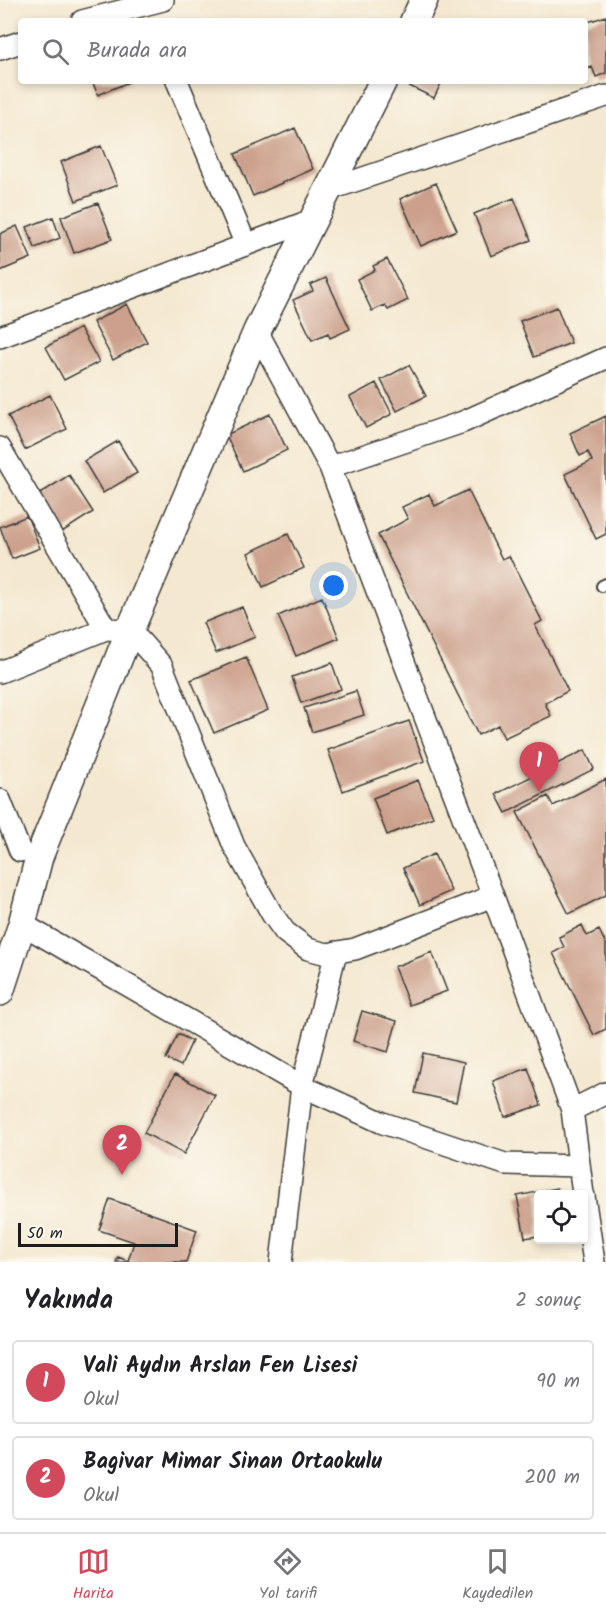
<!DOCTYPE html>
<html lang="tr">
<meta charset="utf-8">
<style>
:root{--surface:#fff;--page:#f2f2f2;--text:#202124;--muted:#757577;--line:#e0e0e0;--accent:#d1495b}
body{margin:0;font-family:Kalam,sans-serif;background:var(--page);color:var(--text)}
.controls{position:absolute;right:18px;bottom:18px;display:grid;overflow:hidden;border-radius:6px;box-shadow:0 3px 9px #0003}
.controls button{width:54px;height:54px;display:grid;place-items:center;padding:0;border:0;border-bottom:2px solid var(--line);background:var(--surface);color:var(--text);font:30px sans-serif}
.scale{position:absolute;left:18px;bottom:15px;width:160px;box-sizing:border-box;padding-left:6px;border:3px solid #1c1c1c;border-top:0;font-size:16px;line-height:21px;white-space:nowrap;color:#1c1c1c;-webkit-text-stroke:4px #fbf7ec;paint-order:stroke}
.you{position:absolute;left:334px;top:586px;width:21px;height:21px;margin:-15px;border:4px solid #fff;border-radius:50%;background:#1a73e8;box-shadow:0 0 0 9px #1a73e833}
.badge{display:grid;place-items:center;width:39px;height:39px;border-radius:50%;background:var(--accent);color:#fff;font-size:20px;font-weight:700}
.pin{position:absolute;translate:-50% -50px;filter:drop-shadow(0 2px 3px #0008)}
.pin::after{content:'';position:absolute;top:32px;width:21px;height:18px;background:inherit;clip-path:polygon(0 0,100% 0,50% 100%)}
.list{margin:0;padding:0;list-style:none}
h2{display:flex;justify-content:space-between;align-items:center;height:78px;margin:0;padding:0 24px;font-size:26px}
h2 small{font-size:20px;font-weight:400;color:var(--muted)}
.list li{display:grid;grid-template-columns:39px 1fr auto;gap:18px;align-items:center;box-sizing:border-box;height:84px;margin:0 12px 12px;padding:0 12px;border:2px solid var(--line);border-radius:6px}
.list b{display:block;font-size:22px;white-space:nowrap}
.list p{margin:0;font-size:20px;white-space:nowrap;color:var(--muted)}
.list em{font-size:20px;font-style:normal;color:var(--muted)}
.icon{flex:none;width:33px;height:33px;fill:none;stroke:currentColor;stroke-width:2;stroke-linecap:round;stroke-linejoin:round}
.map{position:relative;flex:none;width:606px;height:1262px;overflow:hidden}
.search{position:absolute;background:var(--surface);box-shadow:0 3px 9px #0003;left:18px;right:18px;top:18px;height:66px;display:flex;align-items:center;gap:15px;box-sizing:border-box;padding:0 21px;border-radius:6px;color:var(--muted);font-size:22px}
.sheet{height:270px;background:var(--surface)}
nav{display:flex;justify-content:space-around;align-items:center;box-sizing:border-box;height:84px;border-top:2px solid var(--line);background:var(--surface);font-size:16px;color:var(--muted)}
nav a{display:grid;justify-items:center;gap:3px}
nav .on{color:var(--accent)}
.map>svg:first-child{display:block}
.building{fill:#cca08c}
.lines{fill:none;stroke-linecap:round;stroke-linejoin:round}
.service-casing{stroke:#3c3b37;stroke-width:14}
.minor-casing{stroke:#3c3b37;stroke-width:24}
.tertiary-casing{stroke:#3c3b37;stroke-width:30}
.service{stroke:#fff;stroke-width:10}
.minor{stroke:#fff;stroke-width:21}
.tertiary{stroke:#fff;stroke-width:27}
</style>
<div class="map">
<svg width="606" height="1262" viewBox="0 0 606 1262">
<rect width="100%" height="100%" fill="#fbf7ec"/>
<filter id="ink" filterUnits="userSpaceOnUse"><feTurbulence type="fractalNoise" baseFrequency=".0167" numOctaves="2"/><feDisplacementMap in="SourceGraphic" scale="12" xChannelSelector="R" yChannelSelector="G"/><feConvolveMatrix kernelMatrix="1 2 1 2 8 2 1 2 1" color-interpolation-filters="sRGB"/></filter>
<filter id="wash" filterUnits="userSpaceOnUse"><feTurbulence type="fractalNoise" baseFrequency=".008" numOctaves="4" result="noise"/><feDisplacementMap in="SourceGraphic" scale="24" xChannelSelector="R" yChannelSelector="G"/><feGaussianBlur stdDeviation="1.35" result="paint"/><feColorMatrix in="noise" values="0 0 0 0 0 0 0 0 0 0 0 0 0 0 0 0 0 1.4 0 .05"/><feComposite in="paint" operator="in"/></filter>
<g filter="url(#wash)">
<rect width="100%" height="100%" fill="#f4e8d0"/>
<g id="blocks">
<path class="building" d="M606,16V73L596,77L592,67L585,70V23Z
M92,81H131L98,95Z
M399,81H442L434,98Z
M295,128L313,169L253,196L235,154Z
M101,146L117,185L76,201L61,162Z
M436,183L457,230L421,246L400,199Z
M514,198L531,240L491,256L474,214Z
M98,203L112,239L74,253L61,217Z
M53,217L60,238L35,248L27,227Z
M17,226L31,258L0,271V234Z
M387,259L408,300L388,310L385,305L372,311L357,279L375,270L373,266Z
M326,278L350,329L330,338L328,333L312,340L293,300L313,291L310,285Z
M127,304L147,342L113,360L93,322Z
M557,307L571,343L534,357L520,321Z
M80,328L99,362L64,380L46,347Z
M409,365L426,396L397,411L381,380Z
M376,383L392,414L366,428L350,397Z
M50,395L67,429L25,450L8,416Z
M270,414L287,450L243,471L226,435Z
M606,416V534L596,539L565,474L592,461L588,452L580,456L570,433Z
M118,441L137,473L103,493L84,461Z
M69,475L93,512L62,532L38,495Z
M468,490L502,559L509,556L542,621L535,625L568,691L545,703L551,716L504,738L498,725L478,735L378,535L408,519L402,507L429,494L435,506Z
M27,516L40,548L12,559L0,527Z
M288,534L304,568L263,587L248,553Z
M322,597L339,638L296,656L278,616Z
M242,607L255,637L216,653L203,623Z
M246,657L268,710L214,733L191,680Z
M332,663L341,689L301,703L292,677Z
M356,691L364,715L312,732L304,708Z
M409,721L424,761L343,791L328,750Z
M585,750L594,769L506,813L496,794Z
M606,779V895L569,914L517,812L548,796L553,806Z
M418,780L433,817L387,835L373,798Z
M434,854L451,891L420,905L403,868Z
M582,925L587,936L599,930L606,944V1029L594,1035L553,953L564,947L559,937Z
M432,952L447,991L409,1005L394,967Z
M362,1011L397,1021L388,1052L353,1041Z
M178,1034L192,1041L181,1066L166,1059Z
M423,1053L464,1062L456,1102L415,1093Z
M528,1068L541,1105L505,1117L493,1081Z
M175,1074L215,1095L184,1154L144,1133Z
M557,1188L559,1194H538V1236L525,1238L517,1196Z
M110,1199L197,1230L186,1262H116L118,1257L128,1261L134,1242L99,1230Z"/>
</g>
</g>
<g filter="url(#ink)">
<use href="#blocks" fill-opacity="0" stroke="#3c3b37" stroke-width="1.5"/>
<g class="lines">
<defs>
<path id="service" d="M602,586L606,584"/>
<path id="minor" d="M82,21L163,0
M0,49L21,42
M177,81L246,245
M328,190L606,96
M257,331L330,467L493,896L572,1110L583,1194
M0,337L312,220
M0,448L106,629
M330,467L463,422L606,358
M0,672L106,629L130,630L162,666L234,846L272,914L285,932L308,949L327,954L355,949L493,896
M0,800L20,851
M22,924L302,1086L383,1123L505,1164L579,1166
M572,1110L606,1093
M584,1196L594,1262
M281,1262L302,1086L336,952"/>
<path id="tertiary" d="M414,21L424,0
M0,992L22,924L39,857L130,630L257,331L383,81"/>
</defs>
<use href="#service" class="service-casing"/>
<use href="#minor" class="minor-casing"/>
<use href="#tertiary" class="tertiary-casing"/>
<use href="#service" class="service"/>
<use href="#minor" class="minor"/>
<use href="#tertiary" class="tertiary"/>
</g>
</g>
</svg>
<div class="controls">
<button><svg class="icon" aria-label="locate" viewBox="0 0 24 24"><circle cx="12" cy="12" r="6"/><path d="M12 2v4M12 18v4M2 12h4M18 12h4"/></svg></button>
</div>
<div class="scale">50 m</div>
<div class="you"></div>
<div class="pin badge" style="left:539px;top:792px">1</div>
<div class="pin badge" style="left:122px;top:1175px">2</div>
<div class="search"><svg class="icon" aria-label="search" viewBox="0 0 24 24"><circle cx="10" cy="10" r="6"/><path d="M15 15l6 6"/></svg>Burada ara</div>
</div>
<section class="sheet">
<h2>Yakında<small>2 sonuç</small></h2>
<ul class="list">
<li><span class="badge">1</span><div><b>Vali Aydın Arslan Fen Lisesi</b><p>Okul</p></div><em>90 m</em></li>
<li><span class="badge">2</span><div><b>Bagivar Mimar Sinan Ortaokulu</b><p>Okul</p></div><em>200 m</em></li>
</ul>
</section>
<nav>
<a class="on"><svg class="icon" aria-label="map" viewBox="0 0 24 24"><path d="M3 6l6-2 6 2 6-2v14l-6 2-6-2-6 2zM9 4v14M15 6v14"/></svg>Harita</a>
<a><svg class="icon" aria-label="directions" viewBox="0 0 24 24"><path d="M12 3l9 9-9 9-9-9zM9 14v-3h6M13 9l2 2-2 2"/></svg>Yol tarifi</a>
<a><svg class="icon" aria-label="saved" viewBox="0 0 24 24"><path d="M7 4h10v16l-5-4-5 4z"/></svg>Kaydedilen</a>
</nav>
